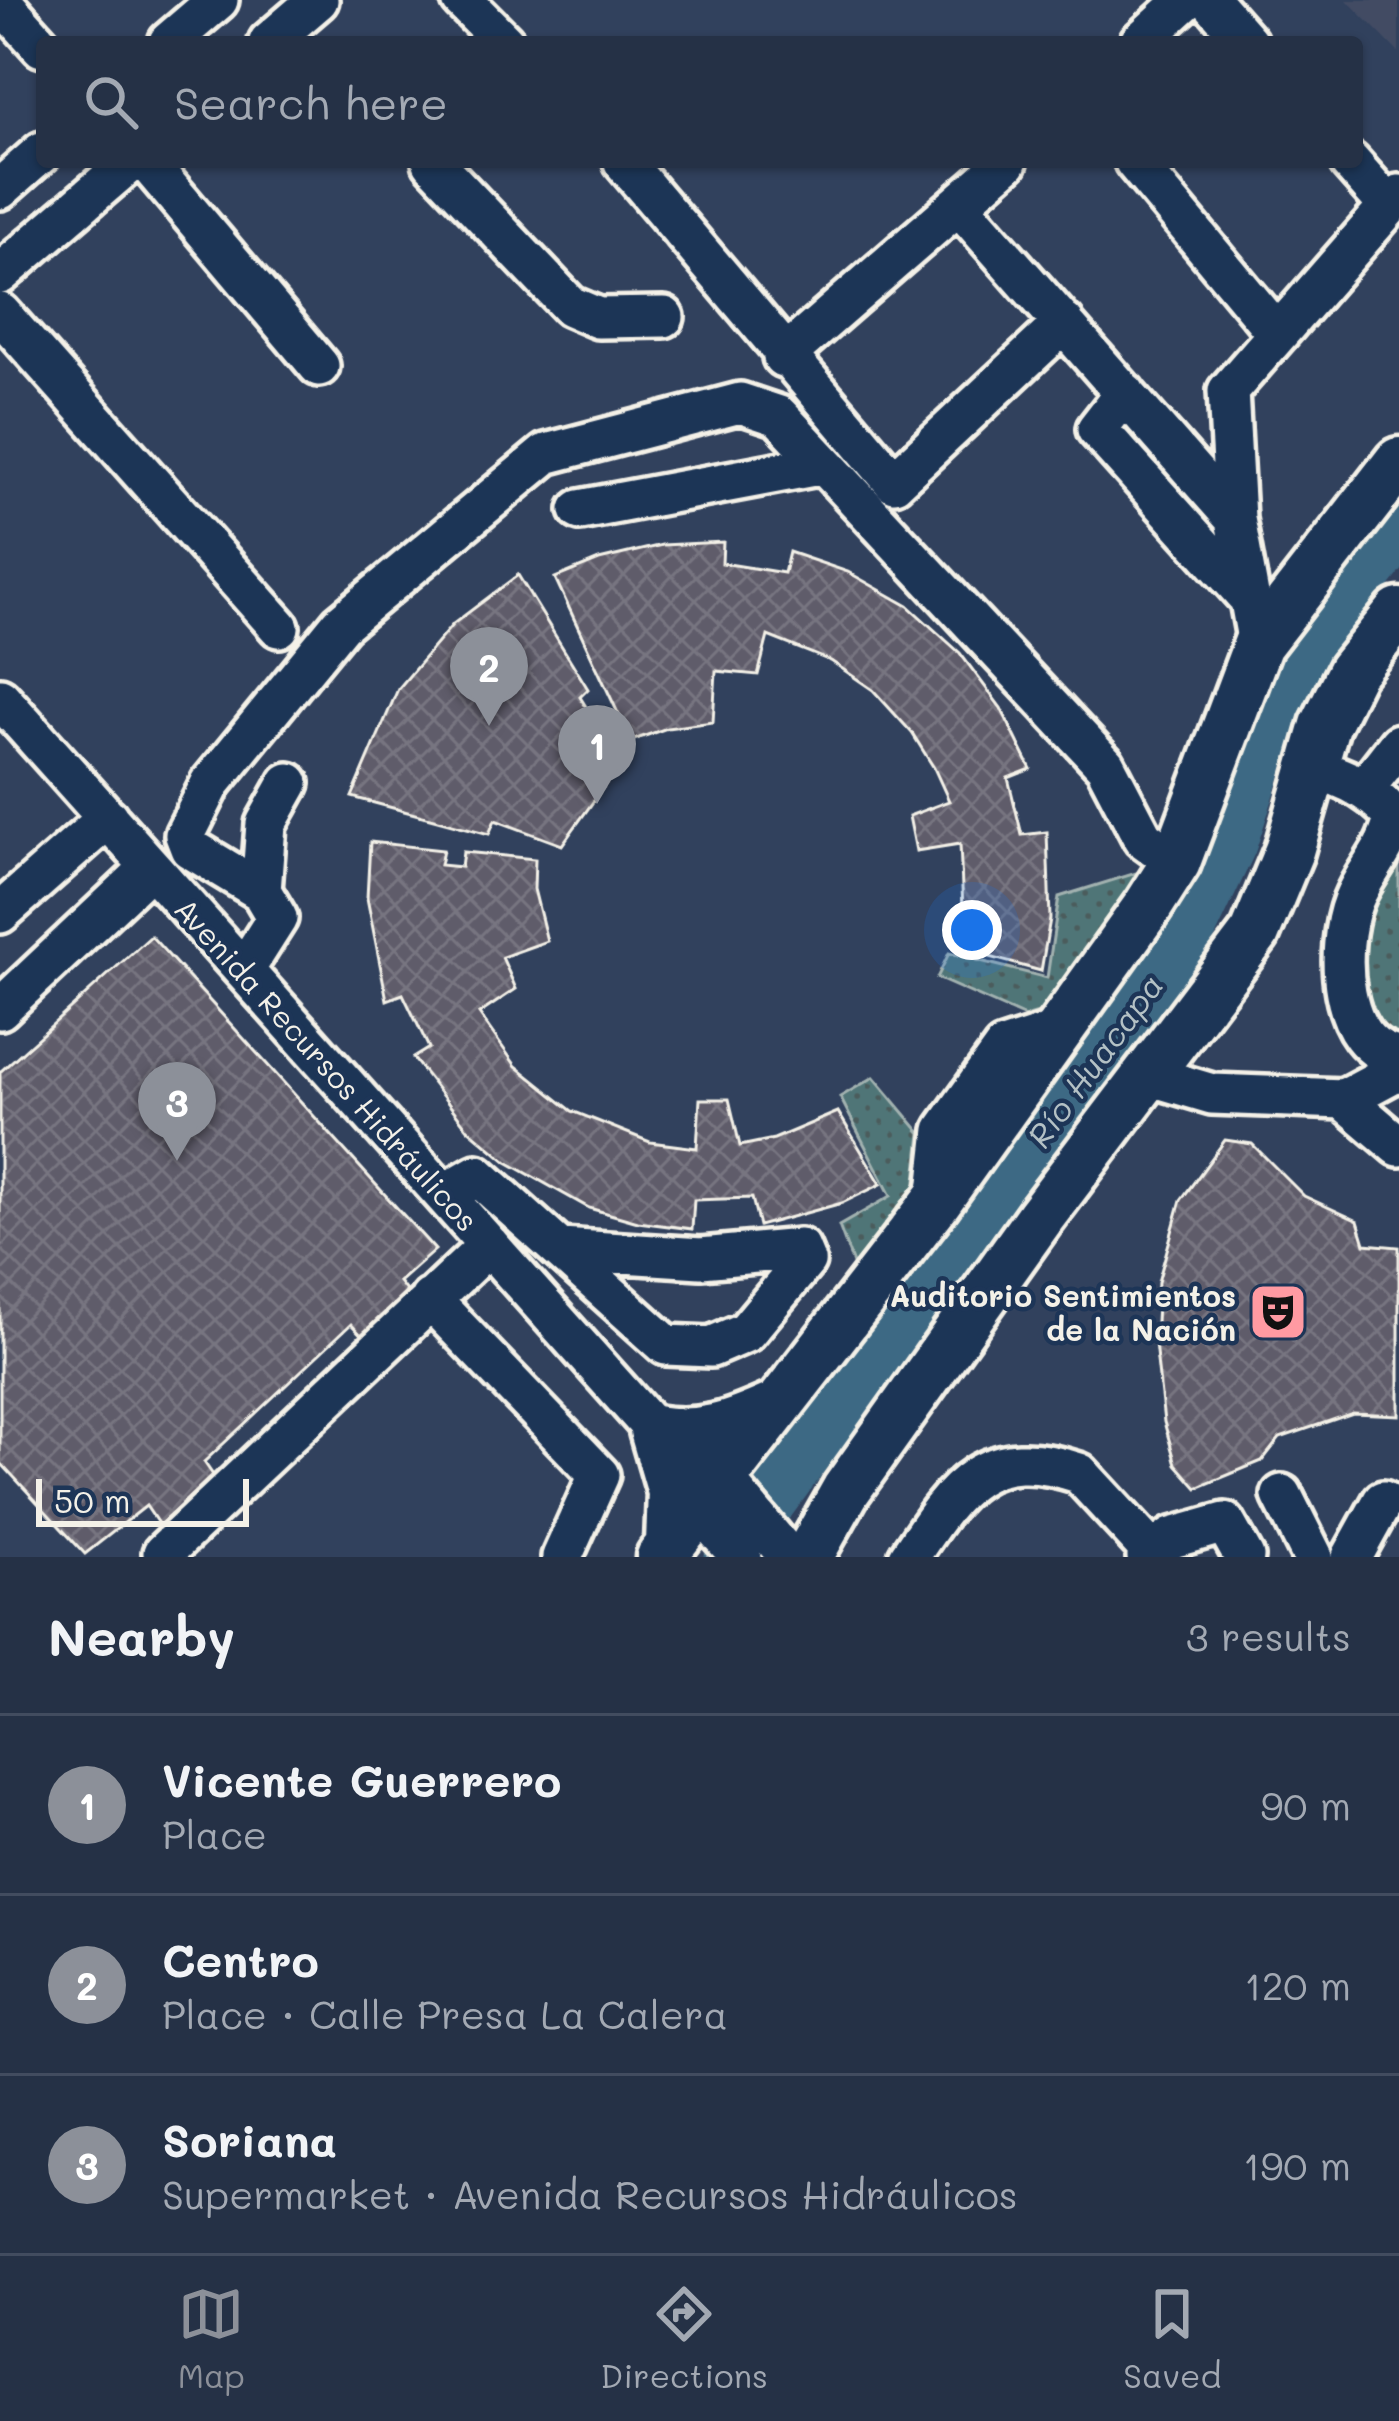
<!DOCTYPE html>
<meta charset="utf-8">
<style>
:root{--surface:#253146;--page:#313d51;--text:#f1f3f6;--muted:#a3a9b3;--line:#424c5f;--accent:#8c9099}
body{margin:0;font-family:Mali,sans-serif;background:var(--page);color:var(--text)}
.scale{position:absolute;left:36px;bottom:30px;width:213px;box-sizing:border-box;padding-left:12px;border:6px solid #f4f1e8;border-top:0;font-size:33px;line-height:42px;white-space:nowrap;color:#f4f1e8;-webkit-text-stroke:9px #1d3557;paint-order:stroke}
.you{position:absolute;left:972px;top:930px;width:42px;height:42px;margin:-30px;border:9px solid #fff;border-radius:50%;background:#1a73e8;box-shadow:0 0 0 18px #1a73e833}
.badge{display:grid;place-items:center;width:78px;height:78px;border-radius:50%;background:var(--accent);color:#fff;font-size:39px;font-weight:700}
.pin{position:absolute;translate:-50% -99px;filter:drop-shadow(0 3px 6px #0008)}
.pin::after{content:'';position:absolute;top:63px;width:42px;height:36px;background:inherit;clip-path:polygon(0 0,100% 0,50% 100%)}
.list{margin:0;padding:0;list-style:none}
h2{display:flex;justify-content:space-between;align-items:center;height:156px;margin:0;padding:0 48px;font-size:51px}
h2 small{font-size:39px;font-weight:400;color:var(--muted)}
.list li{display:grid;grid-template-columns:78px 1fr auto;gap:36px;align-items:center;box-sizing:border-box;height:180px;padding:0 48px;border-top:3px solid var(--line)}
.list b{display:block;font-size:45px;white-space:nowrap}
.list p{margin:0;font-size:39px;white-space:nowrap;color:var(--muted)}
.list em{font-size:39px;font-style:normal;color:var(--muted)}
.icon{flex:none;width:66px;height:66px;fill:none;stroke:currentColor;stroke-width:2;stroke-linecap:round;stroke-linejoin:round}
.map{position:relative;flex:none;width:1399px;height:1557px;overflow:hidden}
.search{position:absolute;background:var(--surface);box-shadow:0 3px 9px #0004;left:36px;right:36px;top:36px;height:132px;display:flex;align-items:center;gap:30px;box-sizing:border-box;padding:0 42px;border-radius:12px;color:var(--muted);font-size:45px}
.sheet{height:696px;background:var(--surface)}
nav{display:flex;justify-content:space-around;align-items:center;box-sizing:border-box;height:168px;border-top:3px solid var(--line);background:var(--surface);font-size:33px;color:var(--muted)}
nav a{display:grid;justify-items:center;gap:6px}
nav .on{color:var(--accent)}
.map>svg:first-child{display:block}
.built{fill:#434c64}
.grass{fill:url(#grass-dots);stroke:#a2b2b0;stroke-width:3}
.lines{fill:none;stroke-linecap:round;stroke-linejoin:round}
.river{stroke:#3e6984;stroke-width:51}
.building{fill:url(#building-cross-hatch);stroke:#f4f1e8;stroke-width:3}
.minor-casing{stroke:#f4f1e8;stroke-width:48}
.major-casing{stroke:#f4f1e8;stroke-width:57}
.minor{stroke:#1d3557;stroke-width:39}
.major{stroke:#1d3557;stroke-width:48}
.labels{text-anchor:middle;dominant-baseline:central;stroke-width:9;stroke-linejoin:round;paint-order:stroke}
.street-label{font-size:30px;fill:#f4f1e8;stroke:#1d3557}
.poi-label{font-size:30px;font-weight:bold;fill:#f4f1e8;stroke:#1d3557;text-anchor:end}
.water-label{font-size:33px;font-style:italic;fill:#b4c1c5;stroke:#1d3557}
</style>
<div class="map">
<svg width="1399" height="1557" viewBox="0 0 1399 1557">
<defs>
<pattern id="grass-dots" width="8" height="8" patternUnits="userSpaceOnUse" patternTransform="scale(3)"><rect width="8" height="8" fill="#4f7477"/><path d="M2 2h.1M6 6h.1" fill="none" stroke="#4c5c5c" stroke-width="1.8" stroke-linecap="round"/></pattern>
<pattern id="building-cross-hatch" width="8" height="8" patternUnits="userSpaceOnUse" patternTransform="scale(3)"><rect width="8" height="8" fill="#5f5c6b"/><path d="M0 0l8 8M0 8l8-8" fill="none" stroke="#777480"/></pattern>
</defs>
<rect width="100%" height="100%" fill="#31415d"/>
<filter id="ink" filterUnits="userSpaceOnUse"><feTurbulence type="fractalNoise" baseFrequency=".00833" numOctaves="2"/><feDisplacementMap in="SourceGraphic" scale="24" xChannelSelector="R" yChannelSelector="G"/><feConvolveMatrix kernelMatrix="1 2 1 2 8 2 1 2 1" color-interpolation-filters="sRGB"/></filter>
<g filter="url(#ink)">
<path class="built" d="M1347,0H1399V53Z"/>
<path class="grass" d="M1394,863H1399V1032L1394,1036C1364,1022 1346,971 1354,938C1360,913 1382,885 1394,863Z
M1136,873L1142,886L1045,1011L1025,1017L937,978L949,953L1047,978L1059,897Z
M874,1077L921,1133L914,1199L856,1272L839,1226L891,1196L840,1097Z"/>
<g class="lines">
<path class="river" d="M730,1557L1192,927L1231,844L1277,706L1318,635L1399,533"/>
</g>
<path class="building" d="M723,542L722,563L784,573L789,552L848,572L908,606L960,653L1001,708L1031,769L1008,778L1022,835L1047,832L1050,919L1041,971L957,948L963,909L960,844L916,851L909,816L949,801L934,768L912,733L873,690L831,661L768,636L758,675L716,671L713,722L667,728L631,741L555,578L599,560L662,545Z
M518,575L588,689L580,697L621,763L562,845L495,820L489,834L352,797L398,689L453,624Z
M370,842L443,850L440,865L461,867L463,852L535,859L534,889L547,941L502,957L516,989L479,1014L516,1066L572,1111L650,1142L697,1148L700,1099H729L740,1146L774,1139L838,1112L881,1184L842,1203L759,1226L752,1198L694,1200L692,1229L638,1222L589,1208L507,1162L468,1129L413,1058L429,1048L403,994L387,1000L367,898Z
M151,936L435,1250L399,1282L413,1300L365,1339L351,1324L204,1462L215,1478L159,1525L146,1506L85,1554L0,1462V1072Z
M1225,1140L1252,1144L1304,1196L1358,1221L1365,1244L1399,1247V1415L1353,1413L1280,1438L1262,1461L1197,1488L1176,1464L1164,1422L1155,1343L1158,1282L1181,1200Z"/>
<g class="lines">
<defs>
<path id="minor" d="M0,0L42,47
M462,0L504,42
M1210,0L1247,42
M169,42L218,0
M269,42L318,0
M1140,42L1186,0
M147,162L319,366
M433,162L570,306L598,318L664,317
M624,162L894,482L1064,323
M1135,162L1276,332
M1350,162L1388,205
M0,189L42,152
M959,205L1235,519
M0,274L130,162
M0,313L279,627
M783,357L1007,162
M1125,393L1097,429L1245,594
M580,510L824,464
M1258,644L1235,519L1228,391L1399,195
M0,698L654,1430L732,1489L789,1557
M1312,769C1348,777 1378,793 1399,824
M1364,789L1399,744
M1394,816C1389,851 1365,870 1353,901C1335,948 1337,1048 1399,1057
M261,891L190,848L185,835L211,783L341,624L546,454L740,403L779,416L1105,765L1143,838L1176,862
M0,913L108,818
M244,970L277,918L261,891L266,824L289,783
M0,1009L151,867
M1398,1070L1344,1099L1399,1146
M1148,1075L1212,1094L1344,1099
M444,1194L477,1175L666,1345L711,1347L746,1332L805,1261L800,1249L701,1258L560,1249
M937,1201L945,1130L1003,1049L1058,1031
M430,1299L599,1475L562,1557
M687,1485L708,1520L741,1557
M1282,1495L1313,1557
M166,1557L163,1553L489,1245
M909,1557C956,1486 985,1442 1079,1473L1151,1551
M1147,1557L1172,1538L1225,1523L1244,1557
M1352,1557L1383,1501"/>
<path id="major" d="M670,1543L672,1492L654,1430C701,1438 732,1426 774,1407
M661,1557L937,1201L1148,906L1176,862L1258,644L1399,462
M808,1557L846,1490L1040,1217L1255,933L1289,851L1325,725L1352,671L1399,613"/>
</defs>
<use href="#minor" class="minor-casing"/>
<use href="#major" class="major-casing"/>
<use href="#minor" class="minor"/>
<use href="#major" class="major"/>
</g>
</g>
<defs>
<symbol id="theatre-square" viewBox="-11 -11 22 22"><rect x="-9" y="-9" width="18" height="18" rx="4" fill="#ff9aa2" stroke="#1d3557"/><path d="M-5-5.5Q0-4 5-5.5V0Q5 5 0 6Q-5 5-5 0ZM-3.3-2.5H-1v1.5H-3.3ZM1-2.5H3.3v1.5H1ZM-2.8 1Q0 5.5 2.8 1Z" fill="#111"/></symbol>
</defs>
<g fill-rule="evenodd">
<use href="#theatre-square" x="1245" y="1279" width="66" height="66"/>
</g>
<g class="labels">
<g class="street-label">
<text transform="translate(327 1064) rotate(48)">Avenida Recursos Hidráulicos</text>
</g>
<g class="poi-label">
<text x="1236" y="1295">Auditorio Sentimientos<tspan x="1236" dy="34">de la Nación</tspan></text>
</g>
<g class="water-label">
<text transform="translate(1094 1060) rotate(-54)">Río Huacapa</text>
</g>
</g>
</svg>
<div class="scale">50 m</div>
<div class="you"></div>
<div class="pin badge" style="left:597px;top:804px">1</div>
<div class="pin badge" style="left:489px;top:726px">2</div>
<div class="pin badge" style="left:177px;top:1161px">3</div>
<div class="search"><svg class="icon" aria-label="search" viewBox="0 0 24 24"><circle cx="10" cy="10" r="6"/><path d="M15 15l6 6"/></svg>Search here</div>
</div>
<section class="sheet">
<h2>Nearby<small>3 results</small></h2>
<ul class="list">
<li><span class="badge">1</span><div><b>Vicente Guerrero</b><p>Place</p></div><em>90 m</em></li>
<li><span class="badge">2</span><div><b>Centro</b><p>Place · Calle Presa La Calera</p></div><em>120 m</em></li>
<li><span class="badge">3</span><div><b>Soriana</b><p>Supermarket · Avenida Recursos Hidráulicos</p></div><em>190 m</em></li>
</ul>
</section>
<nav>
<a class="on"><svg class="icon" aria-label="map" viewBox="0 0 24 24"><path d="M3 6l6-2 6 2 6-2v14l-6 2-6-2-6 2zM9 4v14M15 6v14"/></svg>Map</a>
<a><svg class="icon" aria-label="directions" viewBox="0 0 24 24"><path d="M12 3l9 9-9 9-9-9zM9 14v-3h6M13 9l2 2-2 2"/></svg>Directions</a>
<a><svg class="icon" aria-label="saved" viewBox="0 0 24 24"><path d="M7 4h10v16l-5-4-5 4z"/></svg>Saved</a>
</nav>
